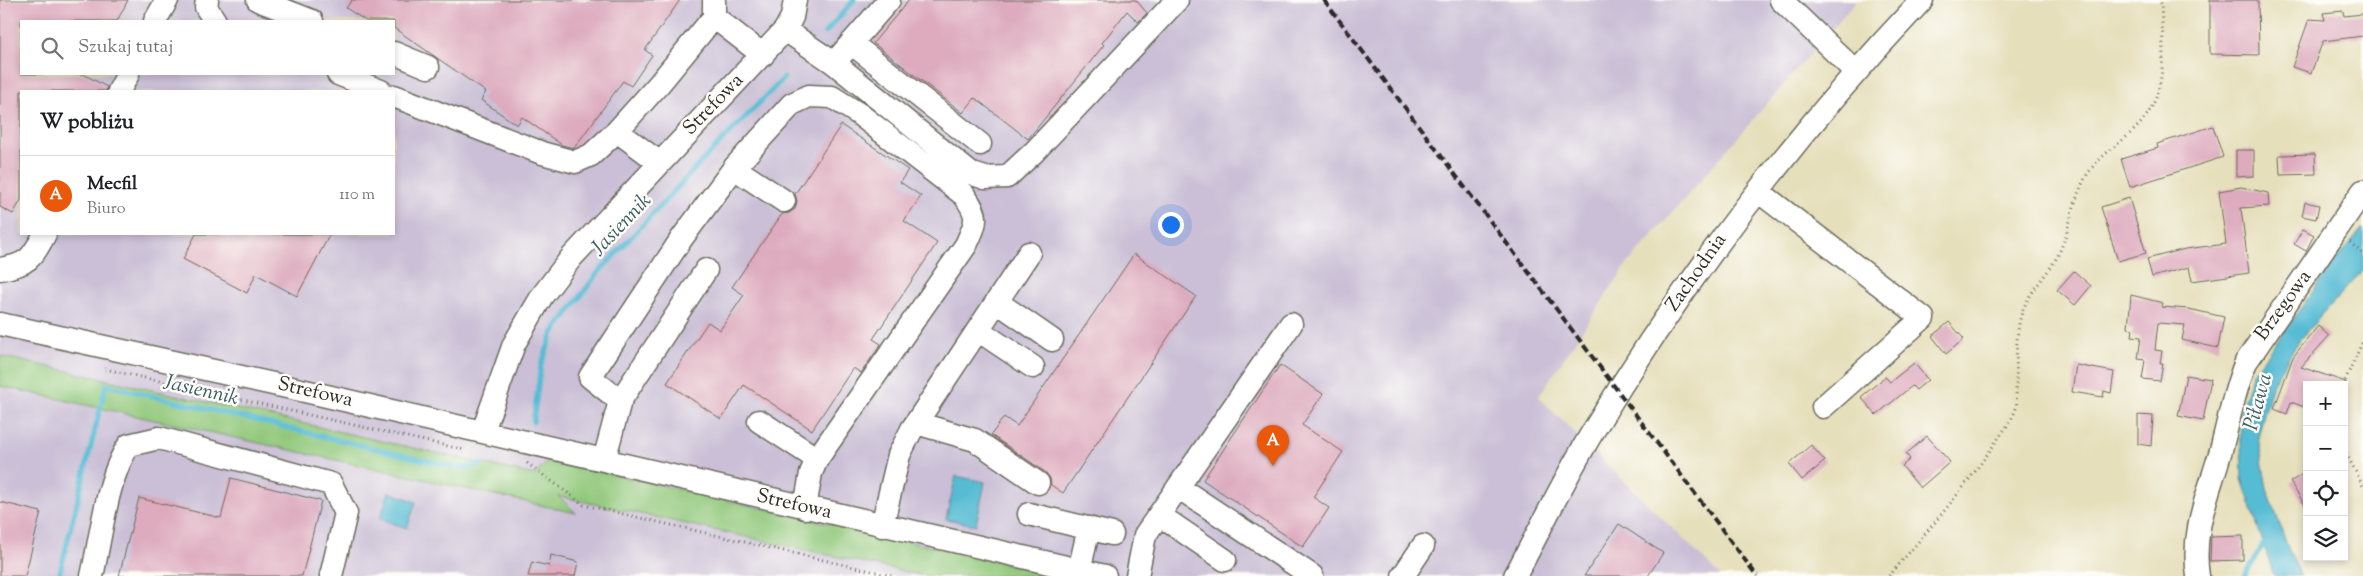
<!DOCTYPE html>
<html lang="pl">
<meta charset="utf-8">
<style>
:root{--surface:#fff;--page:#f2f2f2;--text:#202124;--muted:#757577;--line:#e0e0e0;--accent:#ea580c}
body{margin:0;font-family:"Sorts Mill Goudy",serif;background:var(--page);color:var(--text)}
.controls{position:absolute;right:15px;bottom:15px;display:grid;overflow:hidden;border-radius:0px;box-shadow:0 2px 8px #0003}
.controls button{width:45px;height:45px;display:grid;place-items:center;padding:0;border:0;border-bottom:1px solid var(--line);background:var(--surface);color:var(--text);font:25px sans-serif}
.you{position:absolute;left:1170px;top:224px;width:18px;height:18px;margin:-12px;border:4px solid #fff;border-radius:50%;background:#1a73e8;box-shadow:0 0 0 8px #1a73e833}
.badge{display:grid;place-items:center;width:32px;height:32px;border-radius:50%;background:var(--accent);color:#fff;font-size:16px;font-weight:700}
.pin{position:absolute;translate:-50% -41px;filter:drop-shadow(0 1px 2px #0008)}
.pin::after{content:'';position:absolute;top:26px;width:18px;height:15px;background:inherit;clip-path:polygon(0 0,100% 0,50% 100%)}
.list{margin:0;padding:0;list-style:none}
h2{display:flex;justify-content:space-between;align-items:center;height:65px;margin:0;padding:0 20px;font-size:21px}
h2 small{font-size:16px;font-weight:400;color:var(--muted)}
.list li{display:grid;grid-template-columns:32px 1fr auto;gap:15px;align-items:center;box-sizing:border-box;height:80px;padding:0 20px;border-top:1px solid var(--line)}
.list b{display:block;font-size:19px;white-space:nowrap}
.list p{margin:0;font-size:16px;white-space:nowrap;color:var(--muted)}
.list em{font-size:16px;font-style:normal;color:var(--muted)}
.icon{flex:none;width:28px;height:28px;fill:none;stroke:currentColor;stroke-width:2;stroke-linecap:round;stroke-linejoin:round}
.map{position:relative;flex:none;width:2363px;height:576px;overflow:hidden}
.search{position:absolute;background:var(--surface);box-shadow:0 2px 8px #0003;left:20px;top:20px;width:375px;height:55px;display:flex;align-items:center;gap:12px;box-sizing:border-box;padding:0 18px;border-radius:0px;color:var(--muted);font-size:19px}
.panel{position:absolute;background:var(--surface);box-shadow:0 2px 8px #0003;left:20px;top:90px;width:375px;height:145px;border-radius:0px}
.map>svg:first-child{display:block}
.industrial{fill:#cabfd6;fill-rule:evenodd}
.green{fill:#90c779;stroke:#5e7952}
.water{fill:#56bcd4;stroke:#407480}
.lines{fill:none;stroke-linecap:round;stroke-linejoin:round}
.stream{stroke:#56bcd4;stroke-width:5}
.building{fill:#ddaabe}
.minor-casing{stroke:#6c6a5d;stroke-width:25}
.path{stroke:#6c6a5d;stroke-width:3;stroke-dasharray:1 4;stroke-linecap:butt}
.minor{stroke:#fff;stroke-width:22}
.rail{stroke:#2b2b2b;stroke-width:4;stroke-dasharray:8 4;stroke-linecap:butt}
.labels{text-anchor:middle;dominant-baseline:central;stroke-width:5;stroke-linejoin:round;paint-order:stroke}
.street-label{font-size:20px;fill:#2b2b2b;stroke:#fdfcf7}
.water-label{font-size:21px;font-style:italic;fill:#3a5e66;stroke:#fdfcf7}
</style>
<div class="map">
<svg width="2363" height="576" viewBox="0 0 2363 576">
<rect width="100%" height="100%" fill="#fdfcf7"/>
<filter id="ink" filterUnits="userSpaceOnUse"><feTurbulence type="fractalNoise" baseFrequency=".02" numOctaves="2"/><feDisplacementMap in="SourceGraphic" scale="10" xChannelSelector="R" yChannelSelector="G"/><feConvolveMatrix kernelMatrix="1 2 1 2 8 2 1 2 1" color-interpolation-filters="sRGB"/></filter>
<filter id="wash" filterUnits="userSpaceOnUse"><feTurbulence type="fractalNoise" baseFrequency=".0096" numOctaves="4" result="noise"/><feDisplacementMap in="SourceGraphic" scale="20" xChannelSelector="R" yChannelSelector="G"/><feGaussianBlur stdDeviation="1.12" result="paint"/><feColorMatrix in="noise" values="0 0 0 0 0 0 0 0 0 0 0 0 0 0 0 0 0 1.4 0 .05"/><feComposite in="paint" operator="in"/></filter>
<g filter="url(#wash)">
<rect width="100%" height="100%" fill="#e6dfbb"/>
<path class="industrial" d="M0,0H1857L1625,267L1538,397L1721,576H0ZM21,21H394V74H21ZM21,91H394V234H21Z"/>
<path class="green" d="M0,356L534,475L549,460L1061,576H925L558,496L576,513L0,386Z"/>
<path class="water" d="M2363,229V270L2300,339L2273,383L2258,437L2267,488L2289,551L2301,576H2274L2242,479L2240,412L2252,375L2340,254Z
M956,476L985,482L976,525L946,519Z
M389,492L416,502L407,528L380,519Z"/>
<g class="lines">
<path class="stream" d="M825,33L854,0
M533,422L541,365L553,333L597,274L701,162L784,78
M59,576L106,385L423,460L460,468L481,465
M2245,576L2266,540"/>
</g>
<g id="blocks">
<path class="building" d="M0,0H128L117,21H21V74H83L107,87L106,91H21V200L13,214L0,207Z
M352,0H680L645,50L652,55L631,86L623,81L574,148L562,145L522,117L517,125L481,100L486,92L394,28V21H366L346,8Z
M909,0H1136L1147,13L1138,22L1127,11L1102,43L1104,45L1028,139L975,98L963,113L873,43Z
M2210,0H2258L2259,55L2210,54Z
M2343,11L2344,16L2363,14V36L2323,41L2311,73L2292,67L2309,19L2325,20L2323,13Z
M841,125L908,170L900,182L921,196L904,221L937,243L873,339L881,344L861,373L853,368L812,430L744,385L721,419L667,383L708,322L720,330L744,295L732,287L782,214L789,213L795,209L797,201L795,194Z
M2213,126L2223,157L2130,187L2121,159L2158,148L2157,144Z
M2236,150H2254V176L2236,177Z
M2315,154L2316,174L2280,175L2279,155Z
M2241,187L2268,193L2269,206L2241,208L2249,273L2192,281L2189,267L2152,277L2147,259L2185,249L2226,244L2219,191Z
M2129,198L2146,253L2118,261L2101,207Z
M2305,202L2319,205L2316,219L2302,216Z
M2303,229L2314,235L2306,251L2294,244Z
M196,234H330L297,296L256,274L247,293L183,259Z
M1134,254L1196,296L1063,493L1051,485L1050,478L1045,472L991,435L1004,417L1017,426Z
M2074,271L2091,286L2075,305L2057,290Z
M2131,295L2163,303L2162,307L2189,309L2224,317L2218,348L2182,340L2185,325L2158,323L2155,350L2162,351L2160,363H2163L2160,381L2142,379L2145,360L2138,359L2141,337L2132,336L2133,329L2128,328Z
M1949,322L1964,339L1946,354L1932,336Z
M2318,326L2329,336L2301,367L2346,382L2345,385H2307V408L2291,402L2287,414L2274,409L2293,357Z
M1914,363L1928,380L1916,390L1912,386L1876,415L1861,397L1885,377L1890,382Z
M1280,365L1323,394L1302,425L1343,452L1313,497L1329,508L1303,547L1203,480Z
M2076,365L2114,372L2111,393L2104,391L2103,397L2072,392Z
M2186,375L2211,379L2203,421L2178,416Z
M2138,415L2153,416L2151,446L2138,444Z
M1927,436L1950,462L1920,488L1902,466L1910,459L1906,454Z
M1811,445L1825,461L1802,480L1789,464Z
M2307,471V508L2290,482Z
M231,478L321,501L302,576H119L139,498L221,518Z
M0,502L41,512L25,576H0Z
M1619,524L1663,553L1648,576H1584Z
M2243,536V560L2210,561L2211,537Z
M551,555L578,562L575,576H528L532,562L549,566Z"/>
</g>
</g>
<g filter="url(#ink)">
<use href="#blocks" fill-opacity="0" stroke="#6c6a5d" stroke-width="1"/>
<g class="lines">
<defs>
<path id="minor" d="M207,0L206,7L215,21
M258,0L312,21
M1781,0L1856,72
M714,17L763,55
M155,21L167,0
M785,30L834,63L970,173L985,178L1007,177L1034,152L1177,0
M851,43L980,144
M394,53L428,67
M841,55L889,0
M338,74L381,91
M119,91L128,74
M394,96L542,153L575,162L591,155L617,131L659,84L714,17V0
M617,131L660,163
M734,168L784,201
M1758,191L1923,318L1823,407
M0,269C28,265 32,258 45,234
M997,302L1052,340
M0,324L305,391L1105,576
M978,330L1033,367
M620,401L590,377L682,238L734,168L792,104L809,96L832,97L859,114L964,195C980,217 977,221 966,245L817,459L811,473L805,508
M759,421L817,459
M916,423L975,440L1038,483
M483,431L514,344L542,296L571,258L785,30L792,17L795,0
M604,460L620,401L706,270
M1178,487L1312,576
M1029,514L1112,534
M1159,515L1225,560
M882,526L899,455L912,429L1029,253
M1079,571L1089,528
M92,576C101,538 107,476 129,445L159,438L331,484L346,513L331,576
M1137,576L1145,535L1291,324
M1403,576L1423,546
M1515,576C1541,528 1564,479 1592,433C1686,277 1797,132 1922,0
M2198,576C2191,530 2209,493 2221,450C2229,420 2234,390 2246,362L2363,191"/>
</defs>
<use href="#minor" class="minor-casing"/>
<path class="path" d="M2350,242L2363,255
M105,369L465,450
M2343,385L2363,341
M2344,449L2363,486
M527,463L584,505L893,576
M1889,576C1925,534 1962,492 1993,446C2000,435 2010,424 2015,411C2018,405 2016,396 2016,389C2017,364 2014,330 2024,307C2033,287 2050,272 2059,253C2071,228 2073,195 2089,172C2102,153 2123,142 2138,126C2171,92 2162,43 2161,0"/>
<use href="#minor" class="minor"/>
<path class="rail" d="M1324,0L1757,576"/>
</g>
</g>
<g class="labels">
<g class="street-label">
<text transform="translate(714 105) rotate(-46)">Strefowa</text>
<text transform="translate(1697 273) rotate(-55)">Zachodnia</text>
<text transform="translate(2284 306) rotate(-54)">Brzegowa</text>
<text transform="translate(315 393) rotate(13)">Strefowa</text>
<text transform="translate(794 505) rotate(13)">Strefowa</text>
</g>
<g class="water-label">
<text transform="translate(622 225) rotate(-46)">Jasiennik</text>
<text transform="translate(201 391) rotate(13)">Jasiennik</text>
<text transform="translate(2259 402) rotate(-75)">Piława</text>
</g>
</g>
</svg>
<div class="controls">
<button>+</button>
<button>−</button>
<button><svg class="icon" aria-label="locate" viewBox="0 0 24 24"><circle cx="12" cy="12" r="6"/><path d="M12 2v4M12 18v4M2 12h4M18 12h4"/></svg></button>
<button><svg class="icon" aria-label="layers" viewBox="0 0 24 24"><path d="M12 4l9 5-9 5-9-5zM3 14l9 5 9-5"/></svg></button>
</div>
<div class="you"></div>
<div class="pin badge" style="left:1273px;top:466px">A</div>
<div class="search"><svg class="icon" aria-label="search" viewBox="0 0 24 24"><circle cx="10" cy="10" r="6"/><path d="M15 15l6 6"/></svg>Szukaj tutaj</div>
<section class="panel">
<h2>W pobliżu<small></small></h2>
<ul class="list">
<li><span class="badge">A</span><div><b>Mecfil</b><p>Biuro</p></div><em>110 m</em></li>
</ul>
</section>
</div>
